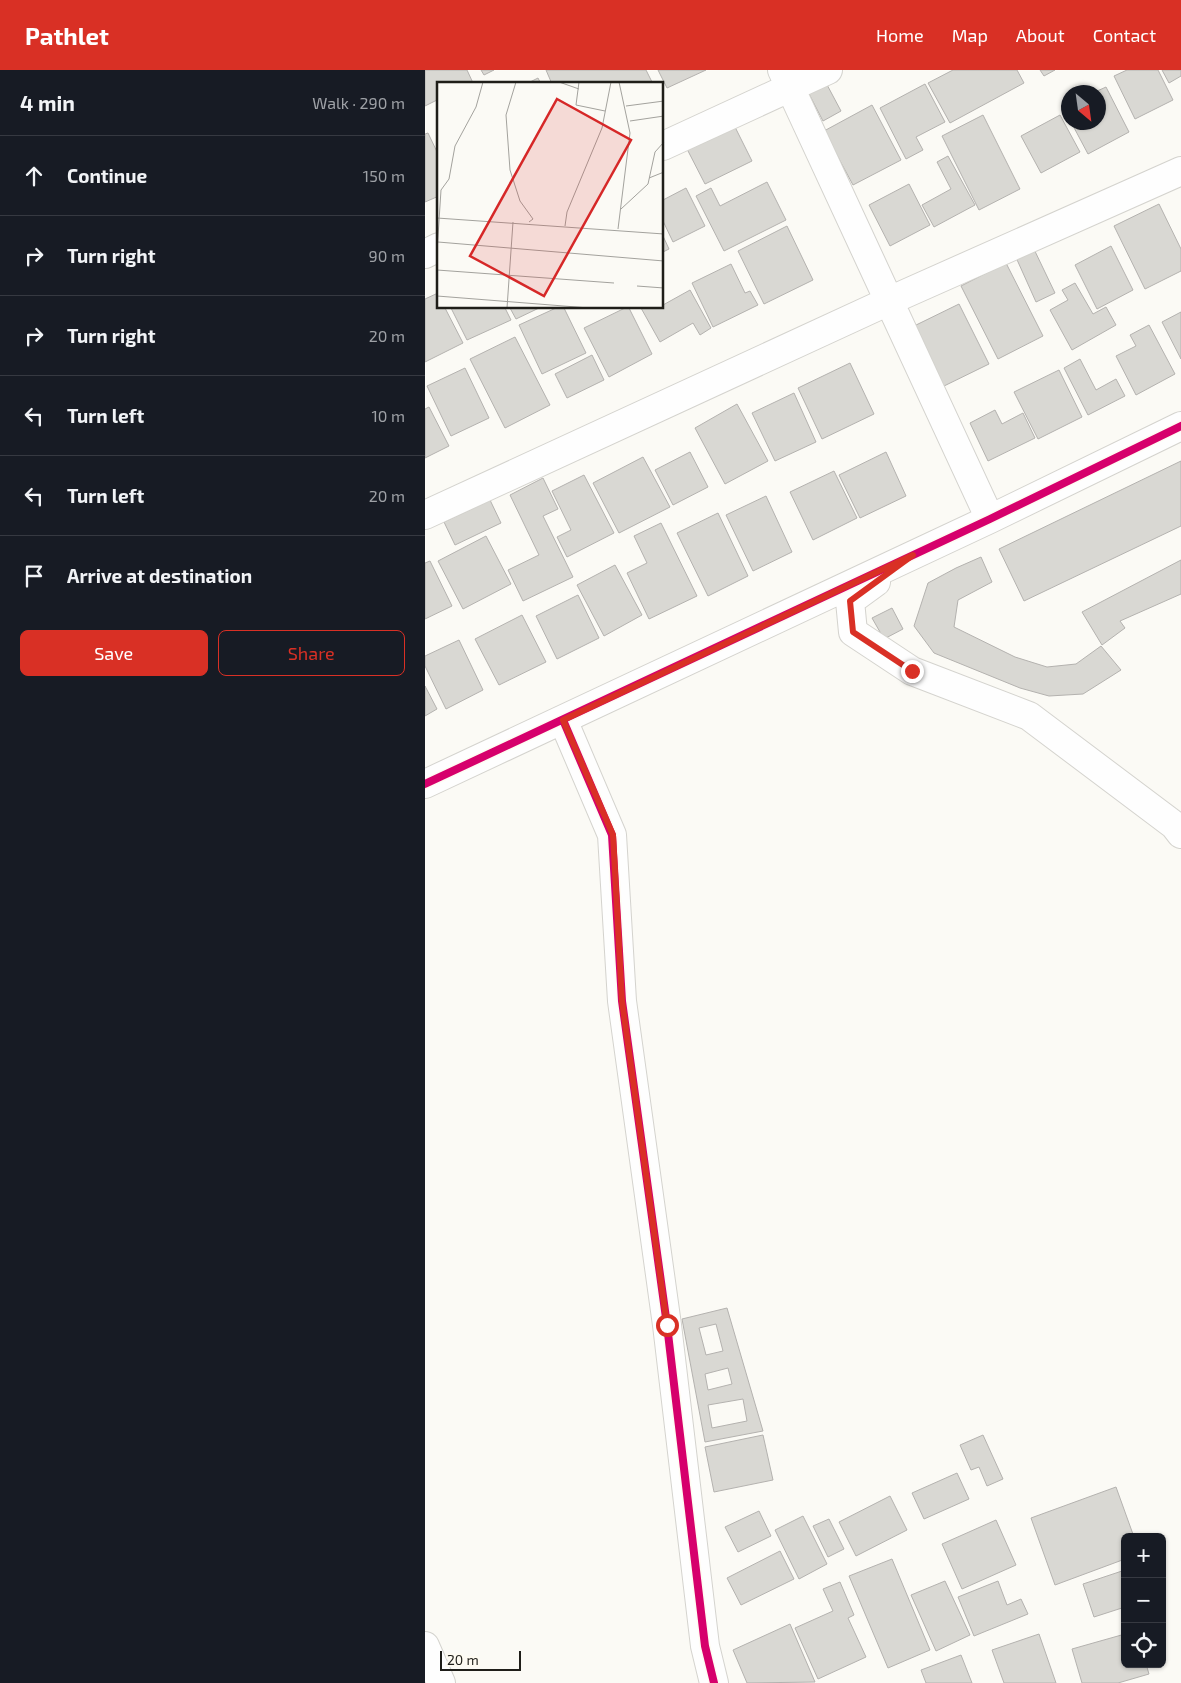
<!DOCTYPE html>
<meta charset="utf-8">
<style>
:root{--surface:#171b24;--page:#242831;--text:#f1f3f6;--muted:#9ea1a6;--line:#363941;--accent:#d93025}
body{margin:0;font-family:"Exo 2",sans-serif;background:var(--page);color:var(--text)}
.controls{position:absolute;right:15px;bottom:15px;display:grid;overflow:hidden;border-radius:8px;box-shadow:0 1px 4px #0004}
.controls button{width:45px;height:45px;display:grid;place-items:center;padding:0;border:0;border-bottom:1px solid var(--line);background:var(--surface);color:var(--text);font:25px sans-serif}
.compass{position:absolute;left:636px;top:15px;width:45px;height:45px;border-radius:50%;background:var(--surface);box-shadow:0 1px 4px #0004;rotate:151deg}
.scale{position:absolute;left:15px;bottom:12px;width:81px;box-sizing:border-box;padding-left:5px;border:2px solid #1f1e19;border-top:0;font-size:14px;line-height:18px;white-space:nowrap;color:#1f1e19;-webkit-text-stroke:4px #fefbf2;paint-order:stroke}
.stop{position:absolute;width:15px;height:15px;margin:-11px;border:4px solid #d93025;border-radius:50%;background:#fff}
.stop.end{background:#d93025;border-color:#fff;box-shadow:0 1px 5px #0008}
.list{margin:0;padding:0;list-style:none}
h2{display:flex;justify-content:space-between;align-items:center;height:65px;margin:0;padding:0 20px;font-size:21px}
h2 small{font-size:16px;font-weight:400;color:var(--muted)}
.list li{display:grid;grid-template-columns:32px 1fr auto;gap:15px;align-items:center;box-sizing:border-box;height:80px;padding:0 20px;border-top:1px solid var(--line)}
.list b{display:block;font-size:19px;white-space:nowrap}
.list em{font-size:16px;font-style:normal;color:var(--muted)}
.actions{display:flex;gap:10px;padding:15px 20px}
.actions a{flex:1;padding:11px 0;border:1px solid var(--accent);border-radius:8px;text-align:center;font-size:18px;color:var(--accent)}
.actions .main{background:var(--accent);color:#fff}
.icon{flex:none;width:28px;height:28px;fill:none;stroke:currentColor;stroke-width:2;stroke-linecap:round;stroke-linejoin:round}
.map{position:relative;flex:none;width:756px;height:1613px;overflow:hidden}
header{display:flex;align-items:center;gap:30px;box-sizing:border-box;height:70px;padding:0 25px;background:var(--accent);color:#fff}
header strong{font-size:24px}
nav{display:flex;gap:28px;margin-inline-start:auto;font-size:18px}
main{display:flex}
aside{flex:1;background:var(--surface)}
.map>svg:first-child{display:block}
.building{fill:#d9d8d3;stroke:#b4b2af;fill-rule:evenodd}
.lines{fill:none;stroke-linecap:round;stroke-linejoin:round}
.minor-casing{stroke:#d4d3ce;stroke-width:30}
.minor{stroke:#fefefe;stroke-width:28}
.cycleway-casing{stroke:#fefbf2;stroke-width:11}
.cycleway{stroke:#d6006c;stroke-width:8}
.route{stroke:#d93025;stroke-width:6}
.inset-road{fill:none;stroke:#a3a29d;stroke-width:1}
.view{fill:#d62828;fill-opacity:0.15;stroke:#d62828;stroke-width:2.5}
.inset-edge{fill:none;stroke:#1f1e19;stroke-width:2.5}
</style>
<header>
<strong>Pathlet</strong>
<nav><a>Home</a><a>Map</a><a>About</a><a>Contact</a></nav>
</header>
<main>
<aside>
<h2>4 min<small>Walk · 290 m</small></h2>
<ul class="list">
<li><svg class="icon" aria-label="ahead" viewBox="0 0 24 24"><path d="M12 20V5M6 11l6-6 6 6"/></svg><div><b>Continue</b></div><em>150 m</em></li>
<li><svg class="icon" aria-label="right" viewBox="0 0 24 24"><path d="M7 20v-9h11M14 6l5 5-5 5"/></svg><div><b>Turn right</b></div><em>90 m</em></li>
<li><svg class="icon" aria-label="right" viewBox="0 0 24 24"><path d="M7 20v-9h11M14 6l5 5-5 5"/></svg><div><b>Turn right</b></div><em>20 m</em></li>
<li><svg class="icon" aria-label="left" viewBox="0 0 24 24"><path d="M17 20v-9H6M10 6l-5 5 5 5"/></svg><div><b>Turn left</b></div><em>10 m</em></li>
<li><svg class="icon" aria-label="left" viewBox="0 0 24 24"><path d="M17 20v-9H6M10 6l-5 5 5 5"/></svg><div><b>Turn left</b></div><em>20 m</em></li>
<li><svg class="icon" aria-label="arrive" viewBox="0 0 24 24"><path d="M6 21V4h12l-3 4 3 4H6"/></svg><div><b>Arrive at destination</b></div></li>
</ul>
<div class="actions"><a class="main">Save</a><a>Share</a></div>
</aside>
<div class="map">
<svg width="756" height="1613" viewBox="0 0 756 1613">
<rect width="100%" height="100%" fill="#fbfaf5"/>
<path class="building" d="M0,0H42L48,13L14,14V29L0,36Z
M56,0H69L59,5Z
M121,0H221L228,14H127Z
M233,0H281L242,18Z
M528,0H592L599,13L525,53L503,13Z
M615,0H630L619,6Z
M702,0H733L748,30L710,49L689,6Z
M737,0H756V6L744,13Z
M113,8L116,14H101Z
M400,11L416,41L398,51L382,20Z
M500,14L520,52L491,67L498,80L481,89L455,38Z
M681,17L704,62L663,84L646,52H674V22H670Z
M447,35L476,90L428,115L399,61Z
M558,45L595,119L554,140L517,66Z
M635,45L655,82L616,103L596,66Z
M309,55L327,91L280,114L262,79Z
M3,63L14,86V126L0,132V64Z
M523,86L550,135L509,157L497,135L526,119L512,92Z
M342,112L361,150L299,181L271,126L286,118L295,136Z
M484,114L505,155L465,176L444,135Z
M261,118L280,156L248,172L238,151V130Z
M734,134L756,179V201L720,219L689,156Z
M362,156L388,210L339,234L313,181Z
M238,166L244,179L238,182Z
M607,175L630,223L611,232L589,183Z
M686,176L708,220L672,239L650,195Z
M581,193L618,266L573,289L536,216Z
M306,194L320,223L325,221L333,235L288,257L267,213Z
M650,213L668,244L681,237L691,255L647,280L625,240L643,230L637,220Z
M265,220L286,258L275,265L268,253L235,272L216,238H238V235Z
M13,223L14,238H20L38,273L0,292V229Z
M534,234L564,294L517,317L487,257Z
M26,238H80L86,250L42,270Z
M85,238H114L91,249Z
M131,238H139L161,283L117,304L94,255Z
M200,238H204L227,284L184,307L159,258Z
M756,242V289L737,252Z
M724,255L750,304L711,325L691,286L711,276L705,265Z
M90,267L125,335L80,358L45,289Z
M167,285L179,310L142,328L130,304Z
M655,289L671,320L691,309L700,326L663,345L639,298Z
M425,293L449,344L397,369L373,318Z
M40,298L64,348L26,366L2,316Z
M634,300L657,347L613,369L589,322Z
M369,323L391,372L350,391L327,343Z
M312,334L343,391L300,414L270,358Z
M4,337L24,376L0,388V339Z
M570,340L577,354L598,343L610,368L563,391L545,353Z
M265,382L283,417L248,435L230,400Z
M461,382L481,426L435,448L414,405Z
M218,387L245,437L194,463L168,413Z
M756,391V456L599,531L574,479Z
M409,401L432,448L388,470L365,422Z
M159,405L189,463L142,487L132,467L146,460L127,421Z
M118,408L133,439L118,446L148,507L98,531L83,500L114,485L85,425Z
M341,426L367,482L328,501L301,445Z
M65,430L76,453L30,475L19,452Z
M293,443L323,506L283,526L252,463Z
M236,453L272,526L224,549L202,503L222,493L209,466Z
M61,466L86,514L38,539L13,491Z
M556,487L567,512L533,530L529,557L590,587L622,597L651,594L676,576L696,600L658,624L624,626L595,618L509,583L489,556L503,513L531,498Z
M756,490V524L695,551L700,558L677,575L657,542Z
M5,491L27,536L0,549V493Z
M190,495L217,545L179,566L152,515Z
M153,525L174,568L132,589L111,546Z
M467,538L478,559L459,569L447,548Z
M97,545L121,592L74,615L50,569Z
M34,570L58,620L21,639L0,596V586Z
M0,616L12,639L0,646Z
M302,1238L338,1361L280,1372L257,1249ZM291,1254L298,1281L281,1285L274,1258ZM303,1298L307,1314L283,1320L280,1304ZM318,1329L322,1351L287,1358L283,1335Z
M338,1365L348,1410L289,1422L280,1377Z
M558,1365L578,1409L562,1416L554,1397L546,1400L535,1375Z
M532,1403L544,1429L499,1449L487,1423Z
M691,1417L709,1467H700V1489L630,1515L606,1448Z
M465,1426L482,1460L431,1486L414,1452Z
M334,1441L346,1466L313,1482L300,1457Z
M378,1446L402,1494L374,1509L350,1460Z
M404,1449L419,1479L403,1487L388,1456Z
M571,1450L591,1495L537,1519L517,1474Z
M355,1481L369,1509L316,1535L302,1508Z
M467,1489L505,1580L463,1598L424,1506Z
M700,1500V1537L669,1547L658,1514Z
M520,1511L545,1565L511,1581L486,1525Z
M573,1511L582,1535L596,1529L603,1544L549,1566L533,1527Z
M415,1512L429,1545L423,1548L441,1587L393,1609L370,1558L408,1541L398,1519Z
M365,1554L390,1612L322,1613L308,1580Z
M614,1564L631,1613H579L567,1580Z
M700,1564V1594H721L724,1604L693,1613H657L647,1579Z
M536,1585L547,1613H501L496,1600Z"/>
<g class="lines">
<defs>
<path id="minor" d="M357,0L565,449
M238,76L403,0
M0,184L14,177
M0,445L464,231L756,101
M451,512L425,531L428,562L487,601L604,646L749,755L756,764
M138,650L187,765L197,931L242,1255L280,1576L289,1613
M0,714L565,449L756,356
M0,1576L16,1613"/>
</defs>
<use href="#minor" class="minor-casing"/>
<use href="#minor" class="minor"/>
<defs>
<path id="cycleway" d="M138,650L187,765L197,931L242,1255L280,1576L289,1613
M0,714L565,449L756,356"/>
</defs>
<use href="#cycleway" class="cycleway-casing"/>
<use href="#cycleway" class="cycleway"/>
</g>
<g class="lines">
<path class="route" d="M242,1255L197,931L188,765L138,650L488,485L425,531L428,562L487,601"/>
</g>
<g transform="translate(12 12)">
<rect width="226" height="226" fill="#fbfaf5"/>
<path class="inset-road" d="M79,0L69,33L73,88L83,119L96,137L92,140M122,0L142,7M142,0L139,23L168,29M189,24L227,19M193,39L227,34M212,96L227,90M184,127L211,102L218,70L227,60M0,136L227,152M128,144L130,130L165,46L174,0M181,147L193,51L182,0M1,160L227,179M0,170L4,108L12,97L18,64L39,25L46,0M0,188L177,201M200,204L227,206M0,214L152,226M70,226L76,140"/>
<path class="view" d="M120,17L194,58L107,214L33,174Z"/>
<rect width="226" height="226" class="inset-edge"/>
</g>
</svg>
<div class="controls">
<button>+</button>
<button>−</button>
<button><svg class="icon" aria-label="locate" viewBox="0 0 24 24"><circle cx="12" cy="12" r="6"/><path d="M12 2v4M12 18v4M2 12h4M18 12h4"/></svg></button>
</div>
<svg class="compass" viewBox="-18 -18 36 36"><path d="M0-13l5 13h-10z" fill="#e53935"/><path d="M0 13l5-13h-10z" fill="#9ea1a6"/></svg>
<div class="scale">20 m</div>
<div class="stop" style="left:242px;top:1255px"></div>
<div class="stop end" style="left:487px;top:601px"></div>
</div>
</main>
